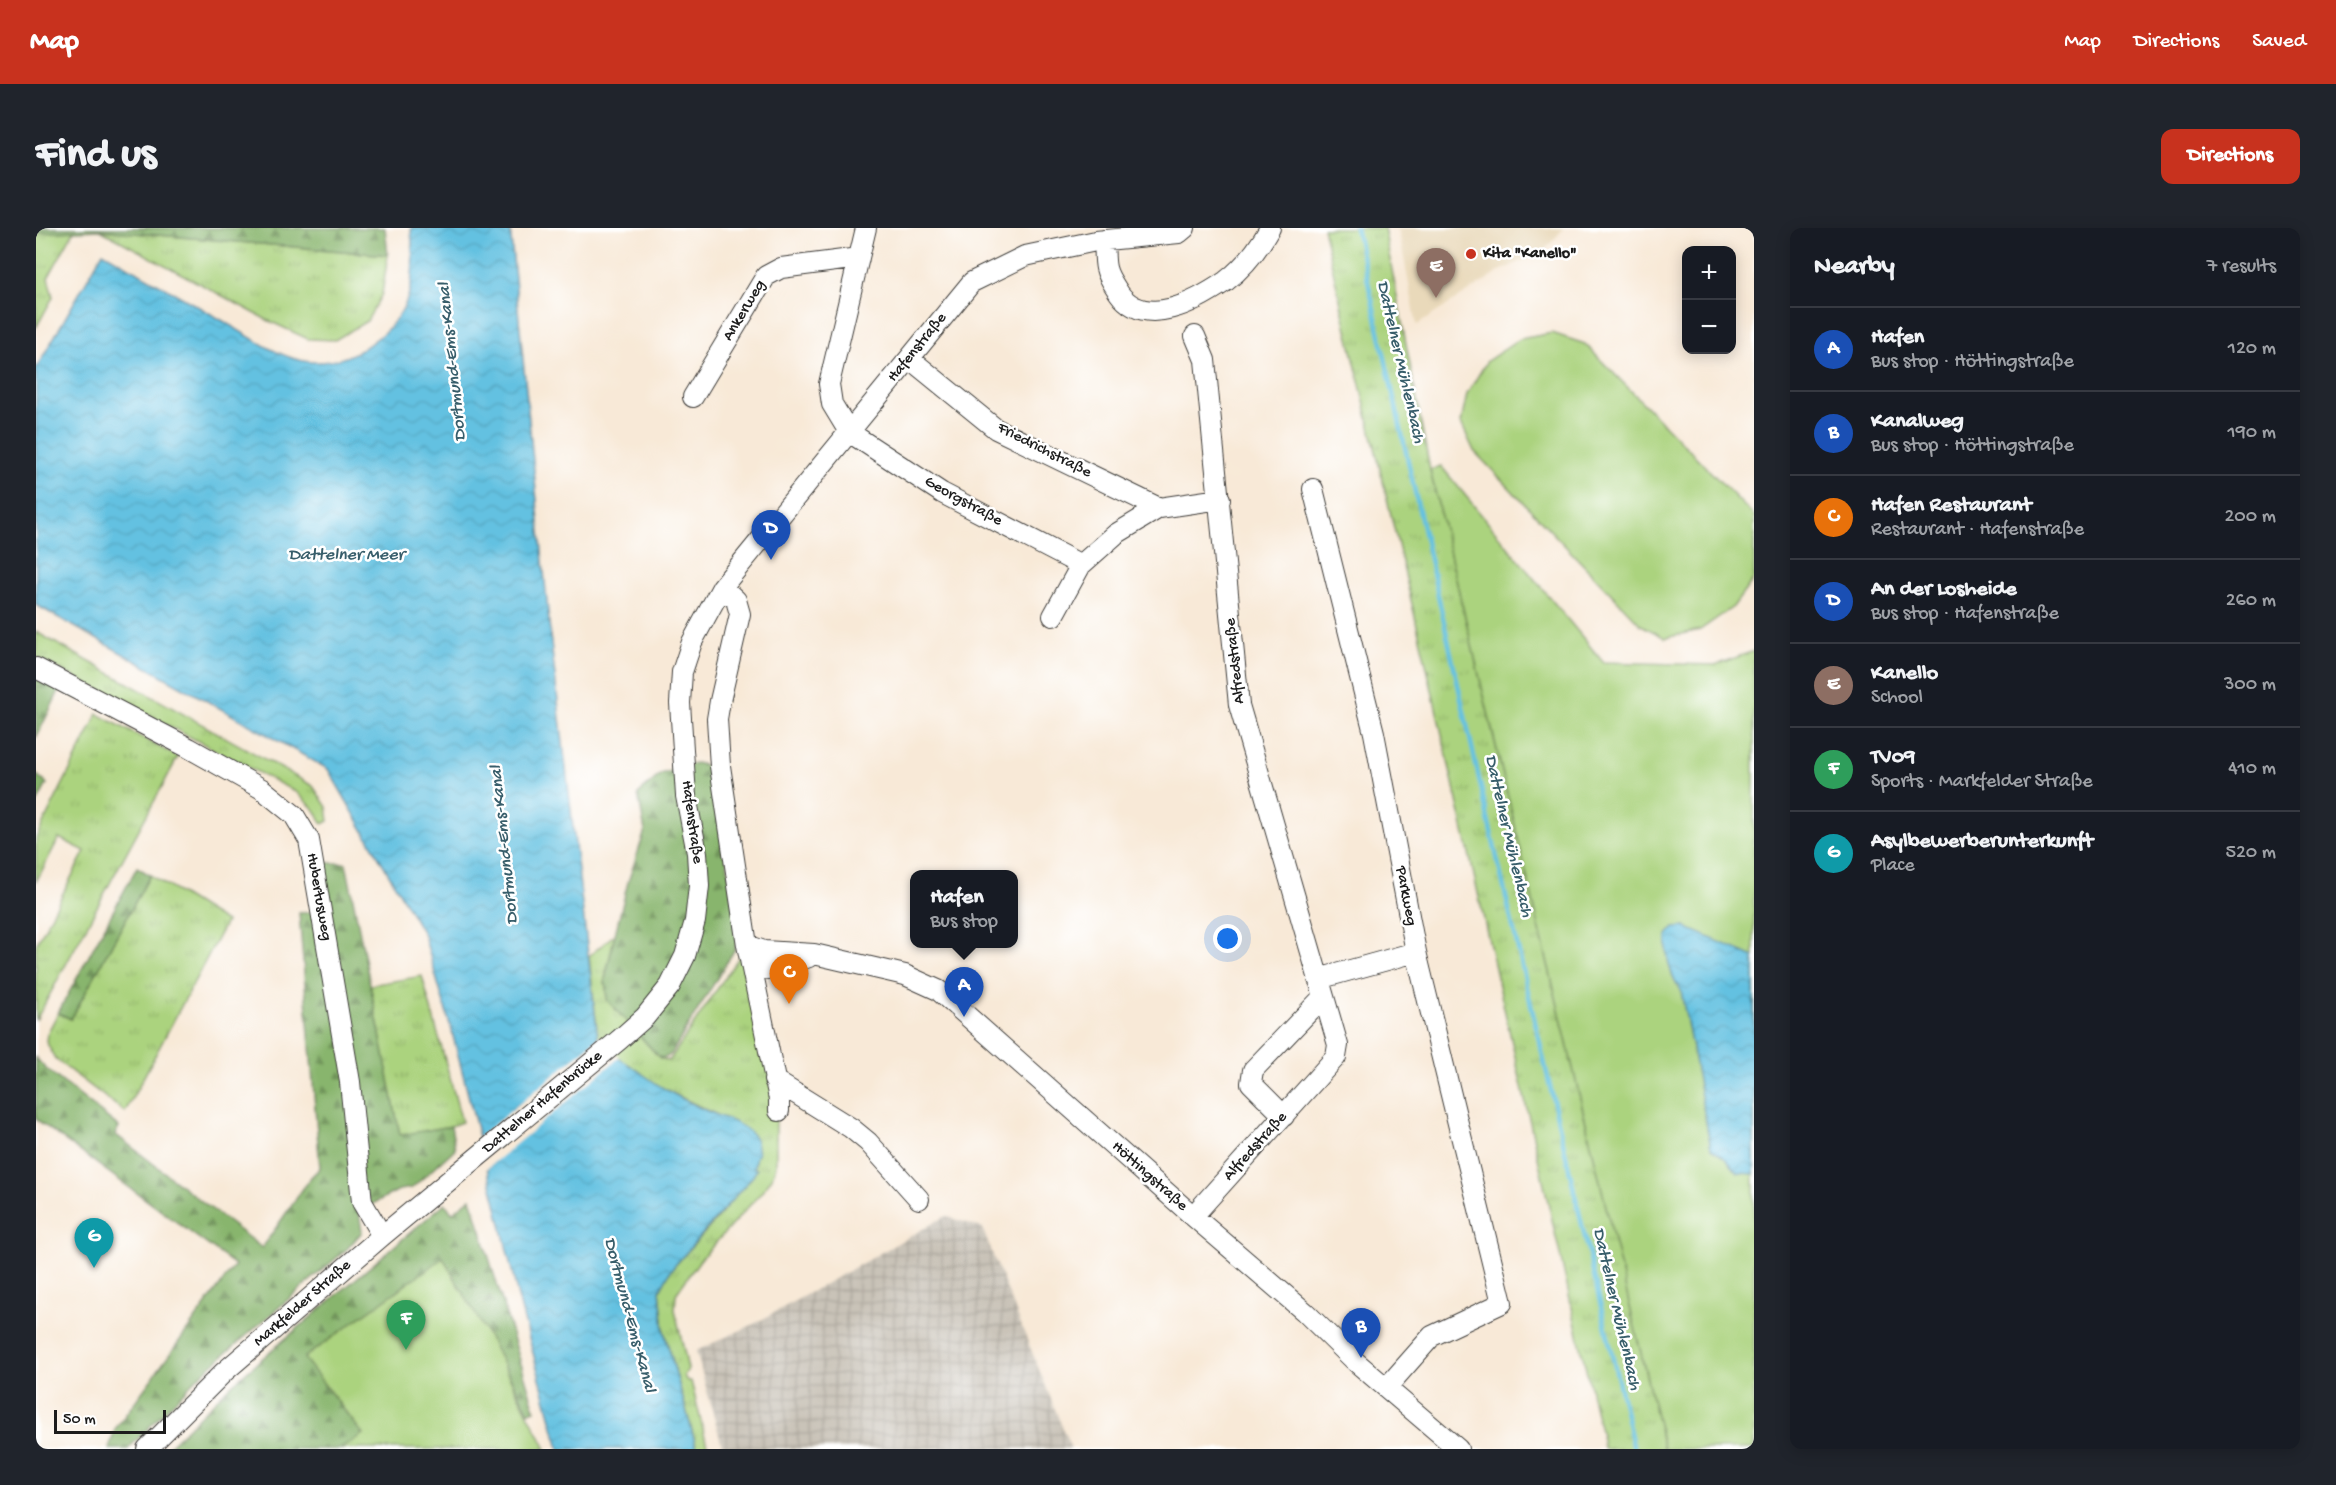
<!DOCTYPE html>
<meta charset="utf-8">
<style>
:root{--surface:#171b24;--page:#20242c;--text:#f1f3f6;--muted:#9ea1a6;--line:#363941;--accent:#c8321e}
body{margin:0;font-family:"Gochi Hand",sans-serif;background:var(--page);color:var(--text)}
.controls{position:absolute;right:18px;top:18px;display:grid;overflow:hidden;border-radius:12px;box-shadow:0 3px 15px #0003}
.controls button{width:54px;height:54px;display:grid;place-items:center;padding:0;border:0;border-bottom:2px solid var(--line);background:var(--surface);color:var(--text);font:30px sans-serif}
.scale{position:absolute;left:18px;bottom:15px;width:112px;box-sizing:border-box;padding-left:6px;border:3px solid #1c1c1c;border-top:0;font-size:16px;line-height:21px;white-space:nowrap;color:#1c1c1c;-webkit-text-stroke:4px #fff;paint-order:stroke}
.you{position:absolute;left:1192px;top:711px;width:21px;height:21px;margin:-15px;border:4px solid #fff;border-radius:50%;background:#1a73e8;box-shadow:0 0 0 9px #1a73e833}
.badge{display:grid;place-items:center;width:39px;height:39px;border-radius:50%;background:var(--accent);color:#fff;font-size:20px;font-weight:700}
.pin{position:absolute;translate:-50% -50px;filter:drop-shadow(0 2px 3px #0008)}
.pin::after{content:'';position:absolute;top:32px;width:21px;height:18px;background:inherit;clip-path:polygon(0 0,100% 0,50% 100%)}
.popup{position:absolute;left:874px;top:642px;width:108px;height:78px;box-sizing:border-box;display:grid;place-content:center;border-radius:12px;background:var(--surface);filter:drop-shadow(0 2px 4px #0005);font-size:20px;white-space:nowrap;color:var(--muted)}
.popup b{font-size:22px;color:var(--text)}
.popup::after{content:'';position:absolute;left:50%;top:100%;margin-left:-12px;border:12px solid transparent;border-top-color:var(--surface)}
.list{margin:0;padding:0;list-style:none}
h2{display:flex;justify-content:space-between;align-items:center;height:78px;margin:0;padding:0 24px;font-size:26px}
h2 small{font-size:20px;font-weight:400;color:var(--muted)}
.list li{display:grid;grid-template-columns:39px 1fr auto;gap:18px;align-items:center;box-sizing:border-box;height:84px;padding:0 24px;border-top:2px solid var(--line)}
.list b{display:block;font-size:22px;white-space:nowrap}
.list p{margin:0;font-size:20px;white-space:nowrap;color:var(--muted)}
.list em{font-size:20px;font-style:normal;color:var(--muted)}
.map{position:relative;flex:none;width:1718px;height:1221px;overflow:hidden;border-radius:12px}
header{display:flex;align-items:center;gap:36px;box-sizing:border-box;height:84px;padding:0 30px;background:var(--accent);color:#fff}
header strong{font-size:28px}
nav{display:flex;gap:33px;margin-inline-start:auto;font-size:21px}
.intro{display:flex;align-items:center;justify-content:space-between;box-sizing:border-box;height:144px;padding:0 36px}
h1{margin:0;font-size:42px}
.button{padding:15px 27px;border-radius:12px;background:var(--accent);color:#fff;font-size:21px;font-weight:700}
main{display:flex;gap:36px;padding:0 36px}
aside{flex:1;background:var(--surface);border-radius:12px;box-shadow:0 3px 15px #0003}
.map>svg:first-child{display:block}
.built{fill:#e9d9ba}
.industrial{fill:url(#industrial-grid)}
.grass{fill:url(#grass-tufts);stroke:#64784d;stroke-width:1.5}
.forest{fill:url(#forest-firs);stroke:#526844;stroke-width:1.5}
.park{fill:#abd37e;stroke:#64784d;stroke-width:1.5}
.water{fill:url(#water-waves);stroke:#406e7e;stroke-width:1.5}
.pier{fill:#f8e9d7}
.lines{fill:none;stroke-linecap:round;stroke-linejoin:round}
.stream{stroke:#63c1e1;stroke-width:4.5}
.minor-casing{stroke:#3d3b38;stroke-width:22}
.minor{stroke:#fff;stroke-width:20}
.poi-dot{fill:#c8321e;stroke:#fff;stroke-width:2}
.labels{text-anchor:middle;dominant-baseline:central;stroke-width:5;stroke-linejoin:round;paint-order:stroke}
.poi-label{font-size:16px;font-weight:bold;fill:#1c1c1c;stroke:#fff;text-anchor:start}
.street-label{font-size:16px;fill:#1c1c1c;stroke:#fff}
.water-label{font-size:18px;font-style:italic;fill:#385e6b;stroke:#fff}
</style>
<header>
<strong>Map</strong>
<nav><a>Map</a><a>Directions</a><a>Saved</a></nav>
</header>
<div class="intro"><h1>Find us</h1><a class="button">Directions</a></div>
<main>
<div class="map">
<svg width="1718" height="1221" viewBox="0 0 1718 1221">
<defs>
<pattern id="industrial-grid" width="8" height="8" patternUnits="userSpaceOnUse" patternTransform="scale(1.5)"><rect width="8" height="8" fill="#c9c3b8"/><path d="M0 4h8M4 0v8" fill="none" stroke="#aca79e"/></pattern>
<pattern id="grass-tufts" width="24" height="20" patternUnits="userSpaceOnUse" patternTransform="scale(1.5)"><rect width="24" height="20" fill="#abd37e"/><path d="M3 7l-1-3M5 7V3M7 7l1-3M15 17l-1-3M17 17v-4M19 17l1-3" fill="none" stroke="#93b56c"/></pattern>
<pattern id="forest-firs" width="22" height="20" patternUnits="userSpaceOnUse" patternTransform="scale(1.5)"><rect width="22" height="20" fill="#88b56d"/><path d="M5 1l3.5 6h-7zM16 11l3.5 6h-7z" fill="#6e9259"/></pattern>
<pattern id="water-waves" width="16" height="10" patternUnits="userSpaceOnUse" patternTransform="scale(1.5)"><rect width="16" height="10" fill="#63c1e1"/><path d="M0 5q4-4 8 0t8 0" fill="none" stroke="#55a5c0"/></pattern>
</defs>
<rect width="100%" height="100%" fill="#fff"/>
<filter id="ink" filterUnits="userSpaceOnUse"><feTurbulence type="fractalNoise" baseFrequency=".0167" numOctaves="2"/><feDisplacementMap in="SourceGraphic" scale="12" xChannelSelector="R" yChannelSelector="G"/><feConvolveMatrix kernelMatrix="1 2 1 2 8 2 1 2 1" color-interpolation-filters="sRGB"/></filter>
<filter id="wash" filterUnits="userSpaceOnUse"><feTurbulence type="fractalNoise" baseFrequency=".008" numOctaves="4" result="noise"/><feDisplacementMap in="SourceGraphic" scale="24" xChannelSelector="R" yChannelSelector="G"/><feGaussianBlur stdDeviation="1.35" result="paint"/><feColorMatrix in="noise" values="0 0 0 0 0 0 0 0 0 0 0 0 0 0 0 0 0 1.4 0 .05"/><feComposite in="paint" operator="in"/></filter>
<g filter="url(#wash)">
<rect width="100%" height="100%" fill="#f8e9d7"/>
<path class="built" d="M1362,0H1528L1508,23L1466,42L1381,97Z"/>
<path class="industrial" d="M910,988L946,1000L1035,1221H687L660,1123L718,1096Z"/>
<path class="grass" d="M1287,0H1348L1394,242L1628,1221H1568L1388,427Z
M64,2L352,27L346,66L331,93L299,112L272,111L231,92Z
M38,3L12,50L17,69L0,100V5Z
M0,404L277,558L291,579L293,593L287,596L279,582L260,564L0,429Z
M62,486L142,529L0,792V717L49,623L23,610L0,654V610Z
M114,647L190,694L89,884L19,831L10,813L11,806L22,785L35,791Z
M579,706L569,751L571,772L624,830L633,833L706,724L740,871V937L736,950L725,965L664,1032L640,1066L639,1082L652,1141L648,1148L651,1153H655L672,1221H661L628,1103L624,1062L635,1042L680,992L720,941L718,940L720,926L702,897L626,860L570,822L562,810L553,728Z
M386,748L426,894L415,898L364,908L334,757Z"/>
<path class="forest" d="M0,0H349L352,27L64,2L0,5Z
M0,448L24,461L0,510Z
M660,535L678,540L702,710L699,721L635,826L631,829L624,830L571,772L569,751L579,706L592,654L609,603L602,566L625,546Z
M0,546L11,556L0,577Z
M285,635H310L364,907L415,898L419,921L376,960L363,962L323,983L326,1004L311,1021L161,1150L92,1221H73L79,1201L199,1037L0,891V830L9,840L83,899L79,906L226,1020L275,949L284,940L263,685L292,683Z
M101,639L114,647L35,791L22,785Z
M435,970L499,1182L493,1184L456,1115L407,1030L268,1130L327,1207L305,1221H130L196,1156L409,975L416,985Z"/>
<path class="park" d="M1516,105L1549,116L1718,288V349L1716,353L1697,379L1664,402L1629,410L1605,397L1438,223L1425,195L1431,166L1451,133L1484,111Z
M1405,238L1567,434L1679,437L1718,423V1221H1628L1394,242Z
M407,1030L456,1115L510,1221H305L327,1206L268,1130Z"/>
<path class="water" d="M375,0H474L515,414L562,810C575,830 591,833 608,847C627,861 647,872 669,882C684,889 708,895 718,909C721,913 721,921 722,927H720L718,940L721,941L717,948L635,1042L624,1062L628,1103L661,1221H523L483,1073L459,971L416,804L388,707L292,541L0,377V141L67,24C106,46 144,68 182,90C209,105 246,133 277,134C302,135 322,126 340,111C381,80 378,46 375,0Z
M1649,699L1718,729V946L1702,945L1691,932L1675,920L1645,763C1633,745 1630,730 1631,708L1638,700Z"/>
<path class="pier" d="M565,808L572,820L584,829L449,942L441,911Z"/>
<g class="lines">
<path class="stream" d="M1320,0L1452,591L1598,1221"/>
</g>
</g>
<g filter="url(#ink)">
<g class="lines">
<defs>
<path id="minor" d="M830,0L793,156L796,176L813,204L906,265L1045,337
M1068,12C1069,21 1068,31 1070,40C1072,49 1078,57 1083,65C1109,102 1161,73 1190,53C1208,39 1223,20 1234,0
M874,131L960,201L1123,280
M657,169L730,48L745,40L823,30
M1277,261L1338,505L1380,724L1466,1075L1396,1108L1351,1159
M686,359L700,372L704,386L684,473L681,491L684,538L711,717L743,871V883
M1017,388L1045,337L1080,306L1123,280L1184,271
M0,440L153,520L226,561L258,587L273,612L314,854L326,974L346,1008
M711,717L728,723L778,726L869,747L902,762L1157,988L1269,1084L1320,1134L1422,1221
M715,734C736,749 751,737 773,729
M1282,751L1380,724
M738,852L815,900L832,914L883,971
M1248,888L1215,855L1217,842L1287,769
M1157,988L1300,829L1302,817L1203,477L1169,132L1159,108
M111,1221L188,1144L346,1008L583,812L609,789L634,758L649,728L659,693L663,658L661,625L650,568L644,475L646,444L656,414L686,359L936,54L989,28L1060,13L1143,5L1149,0"/>
</defs>
<use href="#minor" class="minor-casing"/>
<use href="#minor" class="minor"/>
</g>
</g>
<circle class="poi-dot" cx="1435" cy="26" r="6"/>
<g class="labels">
<g class="poi-label">
<text x="1447" y="26">Kita "Kanello"</text>
</g>
<g class="street-label">
<text transform="translate(709 83) rotate(-59)">Ankerweg</text>
<text transform="translate(882 120) rotate(-51)">Hafenstraße</text>
<text transform="translate(1008 223) rotate(27)">Friedrichstraße</text>
<text transform="translate(927 274) rotate(29)">Georgstraße</text>
<text transform="translate(1200 433) rotate(-96)">Alfredstraße</text>
<text transform="translate(655 594) rotate(82)">Hafenstraße</text>
<text transform="translate(1369 668) rotate(79)">Parkweg</text>
<text transform="translate(282 669) rotate(80)">Hubertusweg</text>
<text transform="translate(507 875) rotate(-40)">Dattelner Hafenbrücke</text>
<text transform="translate(1220 919) rotate(-48)">Alfredstraße</text>
<text transform="translate(1113 949) rotate(42)">Höttingstraße</text>
<text transform="translate(267 1076) rotate(-41)">Markfelder Straße</text>
</g>
<g class="water-label">
<text transform="translate(417 134) rotate(-96)">Dortmund-Ems-Kanal</text>
<text transform="translate(1364 134) rotate(77)">Dattelner Mühlenbach</text>
<text x="310" y="327">Dattelner Meer</text>
<text transform="translate(1472 608) rotate(77)">Dattelner Mühlenbach</text>
<text transform="translate(469 617) rotate(-96)">Dortmund-Ems-Kanal</text>
<text transform="translate(1580 1081) rotate(77)">Dattelner Mühlenbach</text>
<text transform="translate(593 1087) rotate(75)">Dortmund-Ems-Kanal</text>
</g>
</g>
</svg>
<div class="controls">
<button>+</button>
<button>−</button>
</div>
<div class="scale">50 m</div>
<div class="you"></div>
<div class="pin badge" style="left:928px;top:789px;background:#1a4fb4">A</div>
<div class="popup"><b>Hafen</b>Bus stop</div>
<div class="pin badge" style="left:1325px;top:1130px;background:#1a4fb4">B</div>
<div class="pin badge" style="left:753px;top:776px;background:#e8710a">C</div>
<div class="pin badge" style="left:735px;top:332px;background:#1a4fb4">D</div>
<div class="pin badge" style="left:1400px;top:70px;background:#8d6e63">E</div>
<div class="pin badge" style="left:370px;top:1122px;background:#2e9e5b">F</div>
<div class="pin badge" style="left:58px;top:1040px;background:#0f9aa8">G</div>
</div>
<aside>
<h2>Nearby<small>7 results</small></h2>
<ul class="list">
<li><span class="badge" style="background:#1a4fb4">A</span><div><b>Hafen</b><p>Bus stop · Höttingstraße</p></div><em>120 m</em></li>
<li><span class="badge" style="background:#1a4fb4">B</span><div><b>Kanalweg</b><p>Bus stop · Höttingstraße</p></div><em>190 m</em></li>
<li><span class="badge" style="background:#e8710a">C</span><div><b>Hafen Restaurant</b><p>Restaurant · Hafenstraße</p></div><em>200 m</em></li>
<li><span class="badge" style="background:#1a4fb4">D</span><div><b>An der Losheide</b><p>Bus stop · Hafenstraße</p></div><em>260 m</em></li>
<li><span class="badge" style="background:#8d6e63">E</span><div><b>Kanello</b><p>School</p></div><em>300 m</em></li>
<li><span class="badge" style="background:#2e9e5b">F</span><div><b>TV09</b><p>Sports · Markfelder Straße</p></div><em>410 m</em></li>
<li><span class="badge" style="background:#0f9aa8">G</span><div><b>Asylbewerberunterkunft</b><p>Place</p></div><em>520 m</em></li>
</ul>
</aside>
</main>
